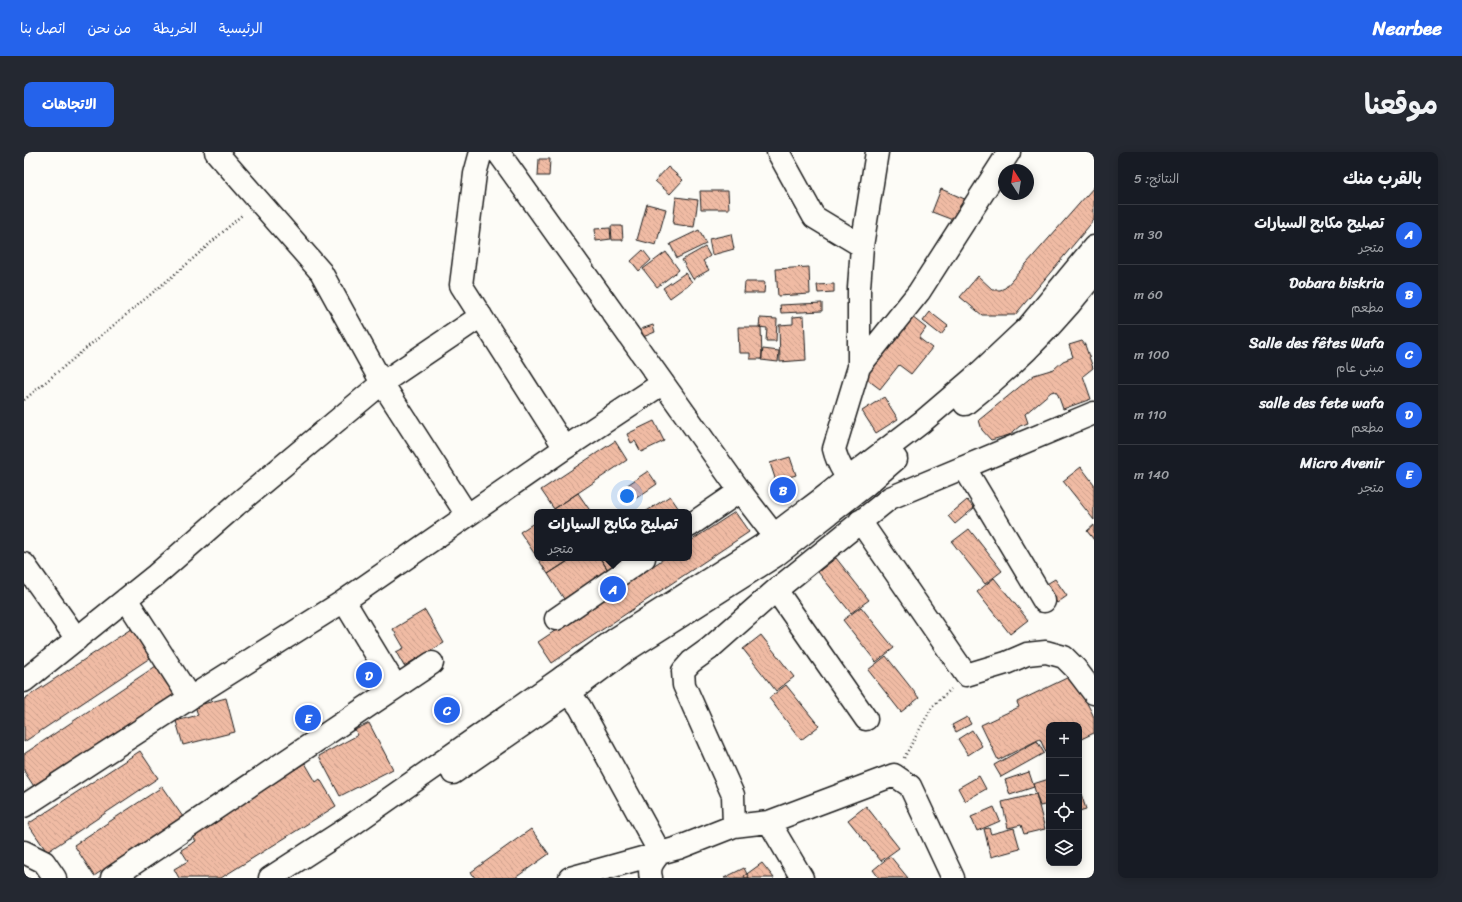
<!DOCTYPE html>
<html lang="ar">
<meta charset="utf-8">
<style>
:root{--surface:#171b24;--page:#242831;--text:#f1f3f6;--muted:#9ea1a6;--line:#363941;--accent:#2563eb}
body{margin:0;font-family:Sriracha,"Playpen Sans Arabic",sans-serif;background:var(--page);color:var(--text);direction:rtl}
.controls{position:absolute;right:12px;bottom:12px;display:grid;overflow:hidden;border-radius:8px;box-shadow:0 2px 10px #0003}
.controls button{width:36px;height:36px;display:grid;place-items:center;padding:0;border:0;border-bottom:1px solid var(--line);background:var(--surface);color:var(--text);font:20px sans-serif}
.compass{position:absolute;left:974px;top:12px;width:36px;height:36px;border-radius:50%;background:var(--surface);box-shadow:0 2px 10px #0003;rotate:348deg}
.you{position:absolute;left:603px;top:344px;width:14px;height:14px;margin:-10px;border:3px solid #fff;border-radius:50%;background:#1a73e8;box-shadow:0 0 0 6px #1a73e833}
.badge{display:grid;place-items:center;width:26px;height:26px;border-radius:50%;background:var(--accent);color:#fff;font-size:13px;font-weight:700}
.pin{position:absolute;translate:-50% -50%;border:2px solid #fff;box-shadow:0 1px 4px #0006}
.popup{position:absolute;left:510px;top:357px;width:158px;height:52px;box-sizing:border-box;display:grid;place-content:center;border-radius:8px;background:var(--surface);filter:drop-shadow(0 1px 3px #0005);font-size:13px;white-space:nowrap;color:var(--muted)}
.popup b{font-size:15px;color:var(--text)}
.popup::after{content:'';position:absolute;left:50%;top:100%;margin-left:-8px;border:8px solid transparent;border-top-color:var(--surface)}
.list{margin:0;padding:0;list-style:none}
h2{display:flex;justify-content:space-between;align-items:center;height:52px;margin:0;padding:0 16px;font-size:17px}
h2 small{font-size:13px;font-weight:400;color:var(--muted)}
.list li{display:grid;grid-template-columns:26px 1fr auto;gap:12px;align-items:center;box-sizing:border-box;height:60px;padding:0 16px;border-top:1px solid var(--line)}
.list b{display:block;font-size:15px;white-space:nowrap}
.list p{margin:0;font-size:13px;white-space:nowrap;color:var(--muted)}
.list em{font-size:13px;font-style:normal;color:var(--muted)}
.icon{flex:none;width:22px;height:22px;fill:none;stroke:currentColor;stroke-width:2;stroke-linecap:round;stroke-linejoin:round}
.map{position:relative;flex:none;width:1070px;height:726px;overflow:hidden;direction:ltr;border-radius:8px}
header{display:flex;align-items:center;gap:24px;box-sizing:border-box;height:56px;padding:0 20px;background:var(--accent);color:#fff}
header strong{font-size:19px}
nav{display:flex;gap:22px;margin-inline-start:auto;font-size:14px}
.intro{display:flex;align-items:center;justify-content:space-between;box-sizing:border-box;height:96px;padding:0 24px}
h1{margin:0;font-size:28px}
.button{padding:10px 18px;border-radius:8px;background:var(--accent);color:#fff;font-size:14px;font-weight:700}
main{display:flex;gap:24px;padding:0 24px}
aside{flex:1;background:var(--surface);border-radius:8px;box-shadow:0 2px 10px #0003}
.map>svg:first-child{display:block}
.building{fill:url(#building-back-hatch);stroke:#1c1c1c}
.lines{fill:none;stroke-linecap:round;stroke-linejoin:round}
.minor-casing{stroke:#1c1c1c;stroke-width:25}
.major-casing{stroke:#1c1c1c;stroke-width:25}
.path{stroke:#1c1c1c;stroke-width:2.5;stroke-dasharray:1 3;stroke-linecap:butt}
.minor{stroke:#fdfcf7;stroke-width:22}
.major{stroke:#fdfcf7;stroke-width:22}
</style>
<header>
<strong>Nearbee</strong>
<nav><a>الرئيسية</a><a>الخريطة</a><a>من نحن</a><a>اتصل بنا</a></nav>
</header>
<div class="intro"><h1>موقعنا</h1><a class="button">الاتجاهات</a></div>
<main>
<aside>
<h2>بالقرب منك<small>النتائج: 5</small></h2>
<ul class="list">
<li><span class="badge">A</span><div><b>تصليح مكابح السيارات</b><p>متجر</p></div><em>30 m</em></li>
<li><span class="badge">B</span><div><b>Dobara biskria</b><p>مطعم</p></div><em>60 m</em></li>
<li><span class="badge">C</span><div><b>Salle des fêtes Wafa</b><p>مبنى عام</p></div><em>100 m</em></li>
<li><span class="badge">D</span><div><b>salle des fete wafa</b><p>مطعم</p></div><em>110 m</em></li>
<li><span class="badge">E</span><div><b>Micro Avenir</b><p>متجر</p></div><em>140 m</em></li>
</ul>
</aside>
<div class="map">
<svg width="1070" height="726" viewBox="0 0 1070 726">
<defs>
<pattern id="building-back-hatch" width="6" height="6" patternUnits="userSpaceOnUse"><rect width="6" height="6" fill="#f0bba4"/><path d="M-1 5l2 2M0 0l6 6M5-1l2 2" fill="none" stroke="#cda08d"/></pattern>
</defs>
<rect width="100%" height="100%" fill="#fdfcf7"/>
<filter id="ink" filterUnits="userSpaceOnUse"><feTurbulence type="fractalNoise" baseFrequency=".025" numOctaves="2"/><feDisplacementMap in="SourceGraphic" scale="8" xChannelSelector="R" yChannelSelector="G"/><feConvolveMatrix kernelMatrix="1 2 1 2 8 2 1 2 1" color-interpolation-filters="sRGB"/></filter>
<g filter="url(#ink)">
<path class="building" d="M515,7H526L525,24H514Z
M644,15L659,28L646,42L631,29Z
M1070,35V68L991,163H958L936,145L954,124L969,138H976L981,136Z
M917,37L943,48L934,70L908,60Z
M676,39H704L705,57H677Z
M652,45L674,48L670,75L649,72Z
M623,52L642,57L632,93L613,88Z
M587,74H598L599,88H588Z
M586,76L587,87L572,89L571,77Z
M675,78L682,92L653,106L646,92Z
M707,82L710,97L688,103L685,87Z
M681,95L686,104L679,109L685,118L669,127L658,108Z
M619,98L627,108L615,119L607,109Z
M642,100L655,118L633,135L619,117Z
M785,115L786,142L754,144L752,117Z
M661,121L668,130L646,146L639,136Z
M721,130H741L740,141H720Z
M810,132V140L794,141L793,133Z
M798,151V159L757,161L756,153Z
M906,160L924,174L917,183L899,169Z
M780,164L782,208L756,210L755,173L769,172V165Z
M888,165L902,176L895,186L908,196L887,222L875,213L856,237L840,225Z
M736,166L753,167L752,189H742L743,176L735,175Z
M629,173L631,180L619,185L617,177Z
M714,175H737L738,207H726V201H715Z
M1058,189L1061,193L1069,216L1059,224L1067,247L1039,257L1034,243L1031,239L1027,240L1001,262L1004,271L996,274L985,283L967,288L958,278L955,268L1010,223L1030,217L1039,209L1049,205L1045,193Z
M739,197L755,199L754,210L737,208Z
M860,245L874,267L852,281L838,259Z
M630,269L640,289L617,300L611,289L607,291L603,282Z
M591,289L603,308L530,357L517,338Z
M766,305L772,323L752,329L746,311Z
M1057,315L1070,332V368L1039,329Z
M624,319L633,332L608,349L599,336Z
M554,341L567,360H532L530,357Z
M646,344L657,360H621Z
M943,348L950,356L931,372L924,364Z
M711,360L725,380L528,511L514,490L641,406H665V390Z
M513,369V406H545L546,408L524,422L496,380Z
M1070,373V388L1063,379Z
M945,377L978,419L961,432L928,390Z
M548,406H576L584,418L540,447L524,422Z
M576,406H603L584,418Z
M812,406L845,448L827,461L794,420Z
M970,426L1004,468L986,482L953,440Z
M1031,427L1043,444L1033,451L1021,433Z
M837,455L870,496L852,510L819,468Z
M401,458L420,491L380,514L372,500L380,496L369,477Z
M110,475L129,504L0,590V547Z
M737,483L770,525L752,539L719,497Z
M862,504L895,546L877,560L844,518Z
M132,514L152,543L11,636L0,619V602Z
M1049,523L1070,565V581L1055,588V573H1025V603H1023L1016,587L974,608L957,573L995,555L993,550Z
M762,533L795,574L777,588L745,546Z
M202,546L211,580L159,593L152,569L174,563L171,554Z
M943,565L947,572L932,580L928,573Z
M345,571L369,617L316,644L295,604L334,583L331,578Z
M948,578L958,594L944,603L934,587Z
M1013,589L1020,601L977,625L970,613Z
M116,599L134,626L23,700L4,672Z
M281,611L292,630L296,627L312,654L197,726H155L150,717L164,709L157,698L172,689L168,684L221,648Z
M1005,620L1010,635L986,643L981,628Z
M955,624L962,637L941,649L934,636Z
M1025,627V652L1016,654L1009,632Z
M138,635L159,665L70,724L50,693Z
M1055,636L1062,657L1055,659Z
M1012,642L1021,677L1000,682L997,673L984,676L978,650Z
M842,654L875,696L857,709L824,668Z
M970,655L976,669L953,679L947,665Z
M965,676L967,682L990,676L996,697L967,705L960,677Z
M507,677L525,702L491,726H451L447,720Z
M866,704L884,726H855L849,718Z
M738,711L750,726H721L720,724Z
M720,716L725,726H700Z"/>
<g class="lines">
<defs>
<path id="minor" d="M192,0L297,120L358,231L457,164
M474,0L716,339L750,383L762,395
M754,0L790,65L838,94
M835,215L895,140L985,0
M541,296L639,231
M940,315L1020,449
M834,338C823,325 814,314 810,297L835,215V136L838,94L853,0
M836,369L942,523L982,511L1003,502L1022,500L1040,505L1051,516L1070,541
M665,374L716,339
M0,412L53,487
M752,438L842,567
M532,467L620,406
M539,525L545,541L556,555L636,701C629,709 624,715 627,726
M0,529L132,423L212,353L358,231L443,363
M372,535L320,449L541,296L437,133L451,22L457,0
M166,546L320,449
M0,654L166,546L102,447
M745,670L778,726
M710,674L709,643L660,533L659,519L667,510L685,497L752,438L866,346L1070,261
M0,700L20,710L31,726
M88,726L408,511
M546,726L654,696L710,674L745,670L870,623L886,634L929,726"/>
<path id="major" d="M941,252C989,215 1033,170 1070,122
M429,621L545,541L603,498L751,404L842,333L872,307
M246,726L322,677L539,525L593,486L739,393C759,374 783,359 804,342C814,334 823,326 834,319L898,270L953,223L1004,175L1070,95"/>
</defs>
<use href="#minor" class="minor-casing"/>
<use href="#major" class="major-casing"/>
<path class="path" d="M0,248L163,112L219,62
M880,606L908,555L927,537"/>
<use href="#minor" class="minor"/>
<use href="#major" class="major"/>
</g>
</g>
</svg>
<div class="controls">
<button>+</button>
<button>−</button>
<button><svg class="icon" aria-label="locate" viewBox="0 0 24 24"><circle cx="12" cy="12" r="6"/><path d="M12 2v4M12 18v4M2 12h4M18 12h4"/></svg></button>
<button><svg class="icon" aria-label="layers" viewBox="0 0 24 24"><path d="M12 4l9 5-9 5-9-5zM3 14l9 5 9-5"/></svg></button>
</div>
<svg class="compass" viewBox="-18 -18 36 36"><path d="M0-13l5 13h-10z" fill="#e53935"/><path d="M0 13l5-13h-10z" fill="#9ea1a6"/></svg>
<div class="you"></div>
<div class="pin badge" style="left:589px;top:437px">A</div>
<div class="popup"><b>تصليح مكابح السيارات</b>متجر</div>
<div class="pin badge" style="left:759px;top:338px">B</div>
<div class="pin badge" style="left:423px;top:558px">C</div>
<div class="pin badge" style="left:345px;top:523px">D</div>
<div class="pin badge" style="left:284px;top:566px">E</div>
</div>
</main>
